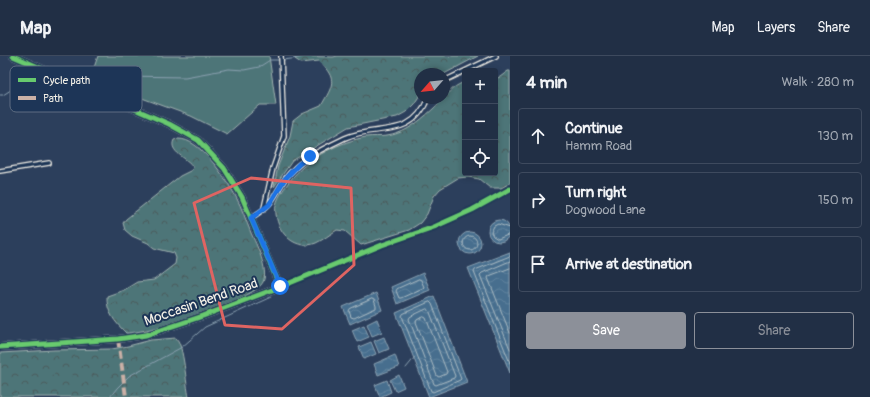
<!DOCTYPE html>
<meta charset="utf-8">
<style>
:root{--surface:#212f45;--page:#29374c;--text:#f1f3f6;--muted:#a2a9b3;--line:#3e4a5e;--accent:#8c9099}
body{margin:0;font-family:Pangolin,sans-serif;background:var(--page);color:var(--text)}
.controls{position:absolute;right:12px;top:12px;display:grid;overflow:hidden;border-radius:4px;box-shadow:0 2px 6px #0003}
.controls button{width:36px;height:36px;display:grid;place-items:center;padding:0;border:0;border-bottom:1px solid var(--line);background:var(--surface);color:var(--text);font:20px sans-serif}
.compass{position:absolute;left:414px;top:12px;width:36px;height:36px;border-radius:50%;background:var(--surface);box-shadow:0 2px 6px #0003;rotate:242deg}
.stop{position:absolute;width:12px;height:12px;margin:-9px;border:3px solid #1a73e8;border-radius:50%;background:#fff}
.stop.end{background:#1a73e8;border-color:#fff;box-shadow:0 1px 4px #0008}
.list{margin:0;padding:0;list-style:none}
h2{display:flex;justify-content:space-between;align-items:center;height:52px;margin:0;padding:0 16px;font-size:17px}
h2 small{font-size:13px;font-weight:400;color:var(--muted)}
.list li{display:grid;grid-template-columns:26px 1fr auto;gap:12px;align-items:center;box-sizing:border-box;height:56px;margin:0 8px 8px;padding:0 8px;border:1px solid var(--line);border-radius:4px}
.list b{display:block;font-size:15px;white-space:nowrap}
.list p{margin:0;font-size:13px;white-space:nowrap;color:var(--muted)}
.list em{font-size:13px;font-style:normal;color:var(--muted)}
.actions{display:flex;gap:8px;padding:12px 16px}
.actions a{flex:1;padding:9px 0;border:1px solid var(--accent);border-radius:4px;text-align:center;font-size:14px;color:var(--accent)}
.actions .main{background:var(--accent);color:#fff}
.icon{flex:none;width:22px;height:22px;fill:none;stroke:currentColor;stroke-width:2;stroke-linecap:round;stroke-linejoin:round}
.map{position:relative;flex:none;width:510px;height:341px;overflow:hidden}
header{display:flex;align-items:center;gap:24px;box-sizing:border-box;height:56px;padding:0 20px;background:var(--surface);border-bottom:1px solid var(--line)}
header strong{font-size:19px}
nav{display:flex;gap:22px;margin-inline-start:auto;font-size:14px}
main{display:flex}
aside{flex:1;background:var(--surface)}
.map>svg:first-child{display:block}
.green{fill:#4e7578;stroke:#a1b3b0}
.forest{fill:url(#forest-crowns);stroke:#a1b3b0}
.water{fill:url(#water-waves);stroke:#8ca2b2}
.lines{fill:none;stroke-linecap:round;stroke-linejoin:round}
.shore{stroke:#aebdc4;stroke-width:1}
.stream{stroke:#8ca2b2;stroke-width:1}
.street-casing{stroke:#f4f1e8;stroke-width:6}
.secondary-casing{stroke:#f4f1e8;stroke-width:8}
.street{stroke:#1d3557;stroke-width:3.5}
.secondary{stroke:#1d3557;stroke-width:5}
.quiet{stroke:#cab0a6;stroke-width:4;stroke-dasharray:8 4;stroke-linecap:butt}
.cycleway-casing{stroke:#1d3557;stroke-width:8}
.cycleway{stroke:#67ca6e;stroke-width:5}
.route{stroke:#1a73e8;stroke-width:5}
.marked{fill:none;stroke:#df6462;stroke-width:3;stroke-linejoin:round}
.labels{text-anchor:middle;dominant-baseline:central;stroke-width:4;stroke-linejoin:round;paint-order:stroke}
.street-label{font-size:14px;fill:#f4f1e8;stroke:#1d3557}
.key{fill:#1d3557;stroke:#5e6d82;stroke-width:1}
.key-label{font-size:11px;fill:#f4f1e8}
</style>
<header>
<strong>Map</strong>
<nav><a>Map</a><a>Layers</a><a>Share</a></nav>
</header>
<main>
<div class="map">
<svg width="510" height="341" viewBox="0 0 510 341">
<defs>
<pattern id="forest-crowns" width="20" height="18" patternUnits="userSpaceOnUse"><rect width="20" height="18" fill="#4e7578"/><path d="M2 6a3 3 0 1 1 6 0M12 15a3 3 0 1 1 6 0" fill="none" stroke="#4b5c5c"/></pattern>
<pattern id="water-waves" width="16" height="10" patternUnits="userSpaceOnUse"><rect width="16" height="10" fill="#466e8e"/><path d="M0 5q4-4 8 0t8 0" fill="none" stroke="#61839e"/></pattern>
</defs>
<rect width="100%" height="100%" fill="#2c3f5c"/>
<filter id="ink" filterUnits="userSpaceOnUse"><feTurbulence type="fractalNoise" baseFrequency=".025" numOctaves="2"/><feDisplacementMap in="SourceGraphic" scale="8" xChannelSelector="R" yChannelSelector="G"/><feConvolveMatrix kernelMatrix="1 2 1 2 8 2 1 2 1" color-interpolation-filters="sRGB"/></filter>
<g filter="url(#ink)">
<path class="green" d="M98,0H269L276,49H260L227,78L191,60L90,23Z"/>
<path class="forest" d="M295,0L333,1L338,0H478L444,18H420V39L414,48L406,56L397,61L348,71L292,105L274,131L278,110L290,80L293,65L302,58L321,50C333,29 338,24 319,5L301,7L295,3Z
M508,15H510V127L501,132H490L479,123L468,121L458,122L440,133L434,140L427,158L420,167L409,174L361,189L345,175L337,174C330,178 323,184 316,187C296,195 278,178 276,158C276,156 275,152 276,149C278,140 287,128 293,121C311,100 340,86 366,81C373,80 380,81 387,80C394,79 402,76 407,73C417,68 437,50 444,42C450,35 455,29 465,26V117H495V23L500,21Z
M178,83C200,82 226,123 236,141C242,152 246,165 251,177C256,188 269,214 263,226C254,245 149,277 126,277C115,266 106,256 107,240L124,234L137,226L154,224L175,208L176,202L174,197L154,192L148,187L132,180L125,174L123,167L126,163L180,120L192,114L193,111C188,102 168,96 174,84Z
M176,282C184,289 186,329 189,341H0V297L54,294L112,293L128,290L151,284Z"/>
<path class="water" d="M488 175a11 11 0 1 1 22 0a11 11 0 1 1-22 0Z
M459 187a11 11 0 1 1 22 0a11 11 0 1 1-22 0Z
M510,196V317L468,212Z
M423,217L430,234L397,248L391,231Z
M376,237L382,254L350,268L343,251Z
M434,240L467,326L429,341L396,257Z
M377,263L382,276L372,280L367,268Z
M364,269L369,281L357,286L352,274Z
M384,281L389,293L379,297L374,285Z
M371,286L376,298L364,303L359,291Z
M395,299L399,311L378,319L374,308Z
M399,319L404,331L395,335L390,324Z
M387,324L391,336L380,341L375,329Z"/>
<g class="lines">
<path class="shore" d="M510,172L498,168L494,170L491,176L493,180L498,183L510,178
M463 187a7 7 0 1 1 14 0a7 7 0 1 1-14 0Z
M510,200L475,214L474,216L510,307
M510,205L482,217L480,219L510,293
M510,212L489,220L488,222L510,277
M419,223L421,224L424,231L423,232L401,242H399L396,235L397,233Z
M372,243L374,244L376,250V252L354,262L351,261L349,255L350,253Z
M430,246L432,248L461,323L460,324L433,336L431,335L402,260L403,258Z
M427,253L429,254L455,320L454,322L436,329L434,328L409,263L410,261Z
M424,261L426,262L447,316L446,318L439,321L437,320L416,266L417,264Z"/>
<path class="stream" d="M283,4L299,2L304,0
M62,19L185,21L229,13L244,14L259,11L270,4H280
M0,39H3L14,32L19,25L29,21L51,19
M406,312L415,301
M110,341L117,332L129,320L182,291L205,271L271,241"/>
<defs>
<path id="street" d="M444,25L496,0
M0,115L49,107
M264,152L273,112L284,80L281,0
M251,162C257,158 264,154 268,149C275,142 279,131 285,123C300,103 322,93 345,82C377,67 411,85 428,42
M280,231L382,189L434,171L472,154L510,133"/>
<path id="secondary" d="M0,291L118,283L146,279L203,260L280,231L242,141L224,112L198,84L169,68L13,0"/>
</defs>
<use href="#street" class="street-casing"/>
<use href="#secondary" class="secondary-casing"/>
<use href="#street" class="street"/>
<use href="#secondary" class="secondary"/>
<path class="quiet" d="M118,283L126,341"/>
<defs>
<path id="cycleway" d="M13,0L169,68L198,84L224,112L242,141L280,231
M0,291L118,283L146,279L203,260L280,231L382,189L434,171L472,154L510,133"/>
</defs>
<use href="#cycleway" class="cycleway-casing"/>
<use href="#cycleway" class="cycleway"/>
</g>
</g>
<g class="lines" filter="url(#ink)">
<path class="route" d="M280,230L251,162L269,149L284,124L299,108L310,100"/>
</g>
<path class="marked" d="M251,122L351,132L354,209L282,273L225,269L194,147Z"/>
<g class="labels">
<g class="street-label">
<text transform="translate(201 246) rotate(-19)">Moccasin Bend Road</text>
</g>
</g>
<rect x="10" y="10" width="132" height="46" rx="6" class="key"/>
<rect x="18" y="22" width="18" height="4" fill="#67ca6e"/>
<rect x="18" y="40" width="18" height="4" fill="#cab0a6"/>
<g class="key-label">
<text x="43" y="28">Cycle path</text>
<text x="43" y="46">Path</text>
</g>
</svg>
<div class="controls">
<button>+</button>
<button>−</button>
<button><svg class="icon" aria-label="locate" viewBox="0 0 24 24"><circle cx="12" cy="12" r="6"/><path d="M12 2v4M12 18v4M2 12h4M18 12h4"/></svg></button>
</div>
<svg class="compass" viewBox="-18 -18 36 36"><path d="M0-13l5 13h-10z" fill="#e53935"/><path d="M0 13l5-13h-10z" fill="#a2a9b3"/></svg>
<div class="stop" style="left:280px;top:230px"></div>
<div class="stop end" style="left:310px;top:100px"></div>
</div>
<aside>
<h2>4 min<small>Walk · 280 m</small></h2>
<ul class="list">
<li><svg class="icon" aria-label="ahead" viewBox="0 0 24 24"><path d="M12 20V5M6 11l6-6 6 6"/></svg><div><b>Continue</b><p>Hamm Road</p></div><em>130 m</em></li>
<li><svg class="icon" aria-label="right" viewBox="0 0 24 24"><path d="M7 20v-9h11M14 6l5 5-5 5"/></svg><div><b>Turn right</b><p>Dogwood Lane</p></div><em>150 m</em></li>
<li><svg class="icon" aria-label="arrive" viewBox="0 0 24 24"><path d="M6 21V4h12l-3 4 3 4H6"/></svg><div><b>Arrive at destination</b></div></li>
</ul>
<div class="actions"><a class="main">Save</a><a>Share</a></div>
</aside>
</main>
